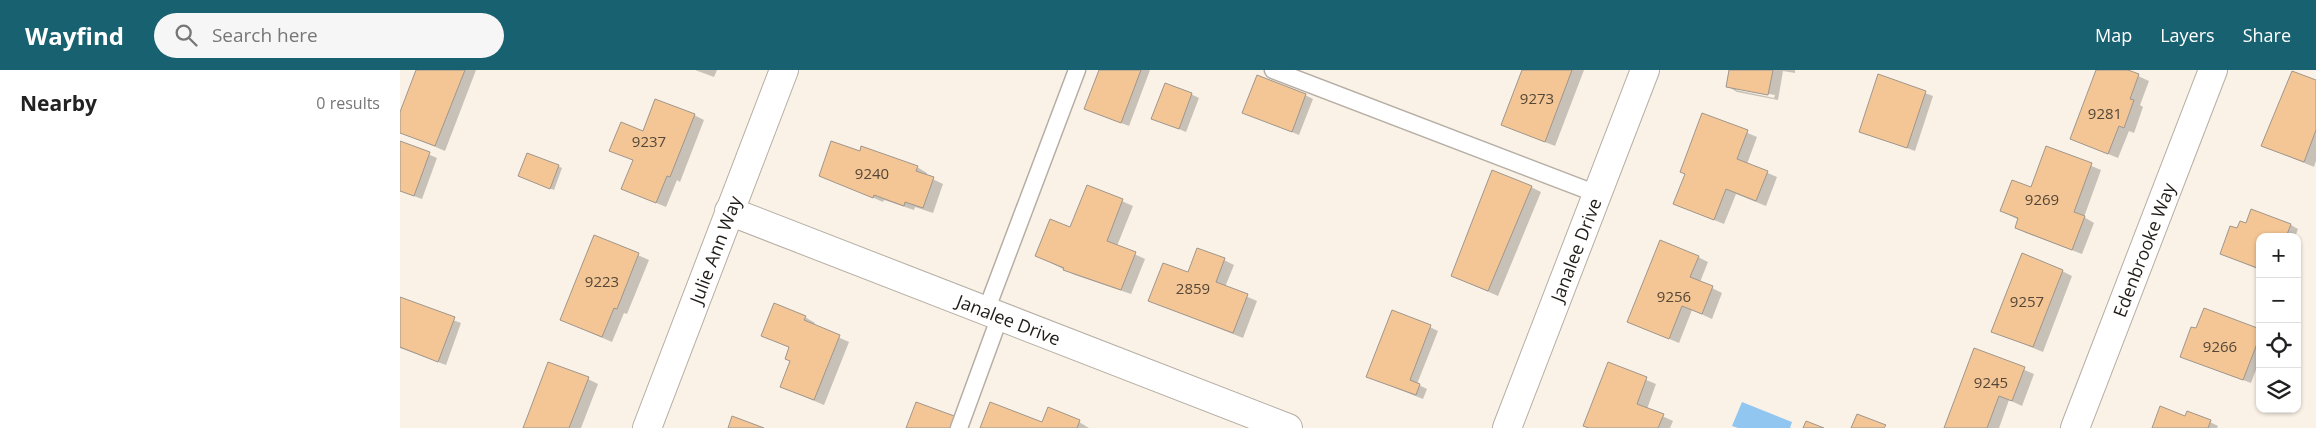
<!DOCTYPE html>
<meta charset="utf-8">
<style>
:root{--surface:#fff;--page:#f6f6f6;--text:#222;--muted:#767676;--line:#e0e0e0;--accent:#186170}
body{margin:0;font-family:"Open Sans",sans-serif;background:var(--page);color:var(--text)}
.controls{position:absolute;right:15px;bottom:15px;display:grid;overflow:hidden;border-radius:10px;box-shadow:0 1px 4px #0004}
.controls button{width:45px;height:45px;display:grid;place-items:center;padding:0;border:0;border-bottom:1px solid var(--line);background:var(--surface);color:var(--text);font:25px sans-serif}
.list{margin:0;padding:0;list-style:none}
h2{display:flex;justify-content:space-between;align-items:center;height:65px;margin:0;padding:0 20px;font-size:21px}
h2 small{font-size:16px;font-weight:400;color:var(--muted)}
.icon{flex:none;width:28px;height:28px;fill:none;stroke:currentColor;stroke-width:2;stroke-linecap:round;stroke-linejoin:round}
.map{position:relative;flex:none;width:1916px;height:358px;overflow:hidden}
header{display:flex;align-items:center;gap:30px;box-sizing:border-box;height:70px;padding:0 25px;background:var(--accent);color:#fff}
header strong{font-size:24px}
nav{display:flex;gap:28px;margin-inline-start:auto;font-size:18px}
.search{width:350px;height:45px;background:var(--page);display:flex;align-items:center;gap:12px;box-sizing:border-box;padding:0 18px;border-radius:28px;color:var(--muted);font-size:19px}
main{display:flex}
aside{flex:1;background:var(--surface)}
.map>svg:first-child{display:block}
.water{fill:#91c6f0}
.shadow{fill:#0003;fill-rule:evenodd}
.building{fill:#f4c695;stroke:#9f968d}
.lines{fill:none;stroke-linecap:round;stroke-linejoin:round}
.lane-casing{stroke:#b6aea4;stroke-width:19}
.street-casing{stroke:#b6aea4;stroke-width:30}
.lane{stroke:#fff;stroke-width:16}
.street{stroke:#fff;stroke-width:28}
.labels{text-anchor:middle;dominant-baseline:central;stroke-width:4.5;stroke-linejoin:round;paint-order:stroke}
.number-label{font-size:15px;fill:#554738}
.street-label{font-size:18px;fill:#201d19;stroke:#fff}
</style>
<header>
<strong>Wayfind</strong>
<div class="search"><svg class="icon" aria-label="search" viewBox="0 0 24 24"><circle cx="10" cy="10" r="6"/><path d="M15 15l6 6"/></svg>Search here</div>
<nav><a>Map</a><a>Layers</a><a>Share</a></nav>
</header>
<main>
<aside>
<h2>Nearby<small>0 results</small></h2>
<ul class="list">
</ul>
</aside>
<div class="map">
<svg width="1916" height="358" viewBox="0 0 1916 358">
<rect width="100%" height="100%" fill="#faf2e6"/>
<path class="water" d="M1342,332L1392,352L1390,358H1338L1332,356Z"/>
<path class="shadow" d="M17,0H76L45,81L0,62V46Z
M295,0H317L314,7Z
M700,0H750L729,56L685,39Z
M1123,0H1184L1155,76L1102,55Z
M1330,0H1395V3L1383,1L1378,30L1337,22L1327,16ZM1336,18L1375,25L1374,28L1336,20Z
M1698,0H1725L1749,11L1740,35L1743,37L1734,63L1729,61L1718,88L1672,69Z
M1479,6L1533,26L1515,81L1460,61Z
M1916,11V91L1914,97L1863,76Z
M791,24L799,28L786,62L753,48Z
M905,25L913,29L899,65L844,42Z
M1303,44L1357,67L1347,94L1377,107L1366,136L1336,124L1324,154L1275,134L1286,104Z
M294,45L304,50L280,112L277,110L266,137L223,119L234,91L211,80L244,62Z
M0,72L37,88L22,129L0,121Z
M1647,77L1701,100L1684,147L1694,153L1682,184L1626,163L1616,158L1619,150L1601,141L1632,119Z
M158,96L162,98L154,120L124,108Z
M517,97L527,103L526,106L543,114L533,143L515,137L514,140L484,130L483,132L421,105Z
M688,116L733,136L717,176L745,189L731,224L675,205L637,186L671,158Z
M1131,117L1141,122L1098,226L1052,206Z
M1847,155H1891L1898,159L1895,167H1860V200L1821,184L1838,160Z
M195,166L249,190L227,244L224,243L212,272L161,250Z
M1298,187L1308,192L1300,212L1322,223L1312,249L1292,240L1279,273L1229,252Z
M824,190L834,195L825,217L857,231L843,268L750,231L788,204Z
M1662,201L1672,206L1643,282L1593,261Z
M0,231L61,253L46,295L0,278Z
M405,247L415,253L413,256L449,272L424,335L381,317L391,291L390,278L362,266Z
M1030,257L1038,261L1017,314L1027,319L1023,329L975,310Z
M1860,261V289L1851,313L1789,290Z
M1575,279L1634,304L1622,336L1609,330L1599,358H1545Z
M1208,294L1256,314L1247,339L1273,351L1270,358H1189Z
M188,309L198,314L181,358H124Z
M648,339L679,352L689,358H581L643,354Z
M1787,343L1810,352L1818,356L1817,358H1753L1786,347Z"/>
<path class="building" d="M16,0H65L35,76L0,63V42Z
M699,0H741L721,53L684,39Z
M1122,0H1172L1145,72L1101,55Z
M1329,0H1373L1368,25L1326,17Z
M1696,0H1728L1739,4L1730,29L1734,30L1724,58L1719,56L1708,84L1670,69Z
M1892,1L1916,10V60L1904,92L1861,76Z
M1478,4L1526,21L1507,78L1459,62Z
M857,5L906,24L892,62L842,43Z
M765,13L792,23L779,59L751,49Z
M255,29L295,44L270,107L267,106L256,133L221,119L233,90L209,81L221,52L243,61Z
M1302,43L1348,60L1337,89L1368,101L1356,131L1326,119L1314,150L1273,134L1285,104L1280,102Z
M0,71L30,82L14,126L0,121Z
M431,71L460,81L461,76L518,96L516,101L534,107L523,138L505,132L504,136L474,125L473,128L419,106Z
M1646,76L1692,93L1674,142L1685,146L1672,180L1615,158L1618,148L1600,141L1612,110L1631,117Z
M127,83L159,95L150,119L118,106Z
M1092,100L1132,116L1088,221L1051,206Z
M687,115L723,129L707,171L736,182L721,220L663,200L664,198L635,186L650,149L670,157Z
M1851,139L1891,154L1886,167H1860V199L1820,184L1830,156L1837,158L1840,151L1846,153Z
M194,165L239,183L217,239L214,238L202,267L160,250Z
M1260,170L1299,186L1290,207L1313,216L1302,244L1282,236L1269,269L1227,252Z
M797,178L825,188L816,212L848,224L833,263L748,231L763,193L788,202Z
M1622,183L1663,200L1633,277L1591,262Z
M0,227L55,247L38,292L0,277Z
M374,233L406,246L404,250L440,265L414,330L380,317L390,291L385,289L389,277L361,266Z
M1804,238L1860,259V266L1843,310L1780,287L1791,257L1796,258Z
M992,240L1031,255L1010,310L1020,314L1016,325L966,307Z
M1574,278L1625,297L1612,331L1599,326L1587,358H1544Z
M148,292L189,307L169,358H123Z
M1208,292L1247,307L1237,334L1264,344L1258,358H1189L1183,356Z
M516,332L557,347L552,358H506Z
M590,332L642,352L648,337L680,350L677,358H580Z
M1760,336L1785,346L1787,341L1811,350L1808,358H1752Z
M1457,344L1486,355L1484,358H1451Z
M332,346L364,358H328Z
M1406,351L1424,358H1403Z"/>
<g class="lines">
<defs>
<path id="lane" d="M873,0L1197,124
M586,241L677,0
M559,358L600,246"/>
<g id="street">
<path id="s1" d="M329,141L888,358"/>
<path id="s2" d="M247,358L384,0"/>
<path id="s3" d="M1107,358L1245,0"/>
<path id="s4" d="M1675,358L1813,0"/>
</g>
</defs>
<use href="#lane" class="lane-casing"/>
<use href="#street" class="street-casing"/>
<use href="#lane" class="lane"/>
<use href="#street" class="street"/>
</g>
<g class="labels">
<g class="number-label">
<text x="1137" y="28">9273</text>
<text x="1705" y="43">9281</text>
<text x="249" y="71">9237</text>
<text x="472" y="103">9240</text>
<text x="1642" y="129">9269</text>
<text x="202" y="211">9223</text>
<text x="793" y="218">2859</text>
<text x="1274" y="226">9256</text>
<text x="1627" y="231">9257</text>
<text x="1820" y="276">9266</text>
<text x="1591" y="312">9245</text>
</g>
<g class="street-label">
<text stroke="none"><textPath href="#s2" startOffset="191">Julie Ann Way</textPath></text>
<text stroke="none"><textPath href="#s3" startOffset="191">Janalee Drive</textPath></text>
<text stroke="none"><textPath href="#s4" startOffset="191">Edenbrooke Way</textPath></text>
<text stroke="none"><textPath href="#s1" startOffset="300">Janalee Drive</textPath></text>
</g>
</g>
</svg>
<div class="controls">
<button>+</button>
<button>−</button>
<button><svg class="icon" aria-label="locate" viewBox="0 0 24 24"><circle cx="12" cy="12" r="6"/><path d="M12 2v4M12 18v4M2 12h4M18 12h4"/></svg></button>
<button><svg class="icon" aria-label="layers" viewBox="0 0 24 24"><path d="M12 4l9 5-9 5-9-5zM3 14l9 5 9-5"/></svg></button>
</div>
</div>
</main>
